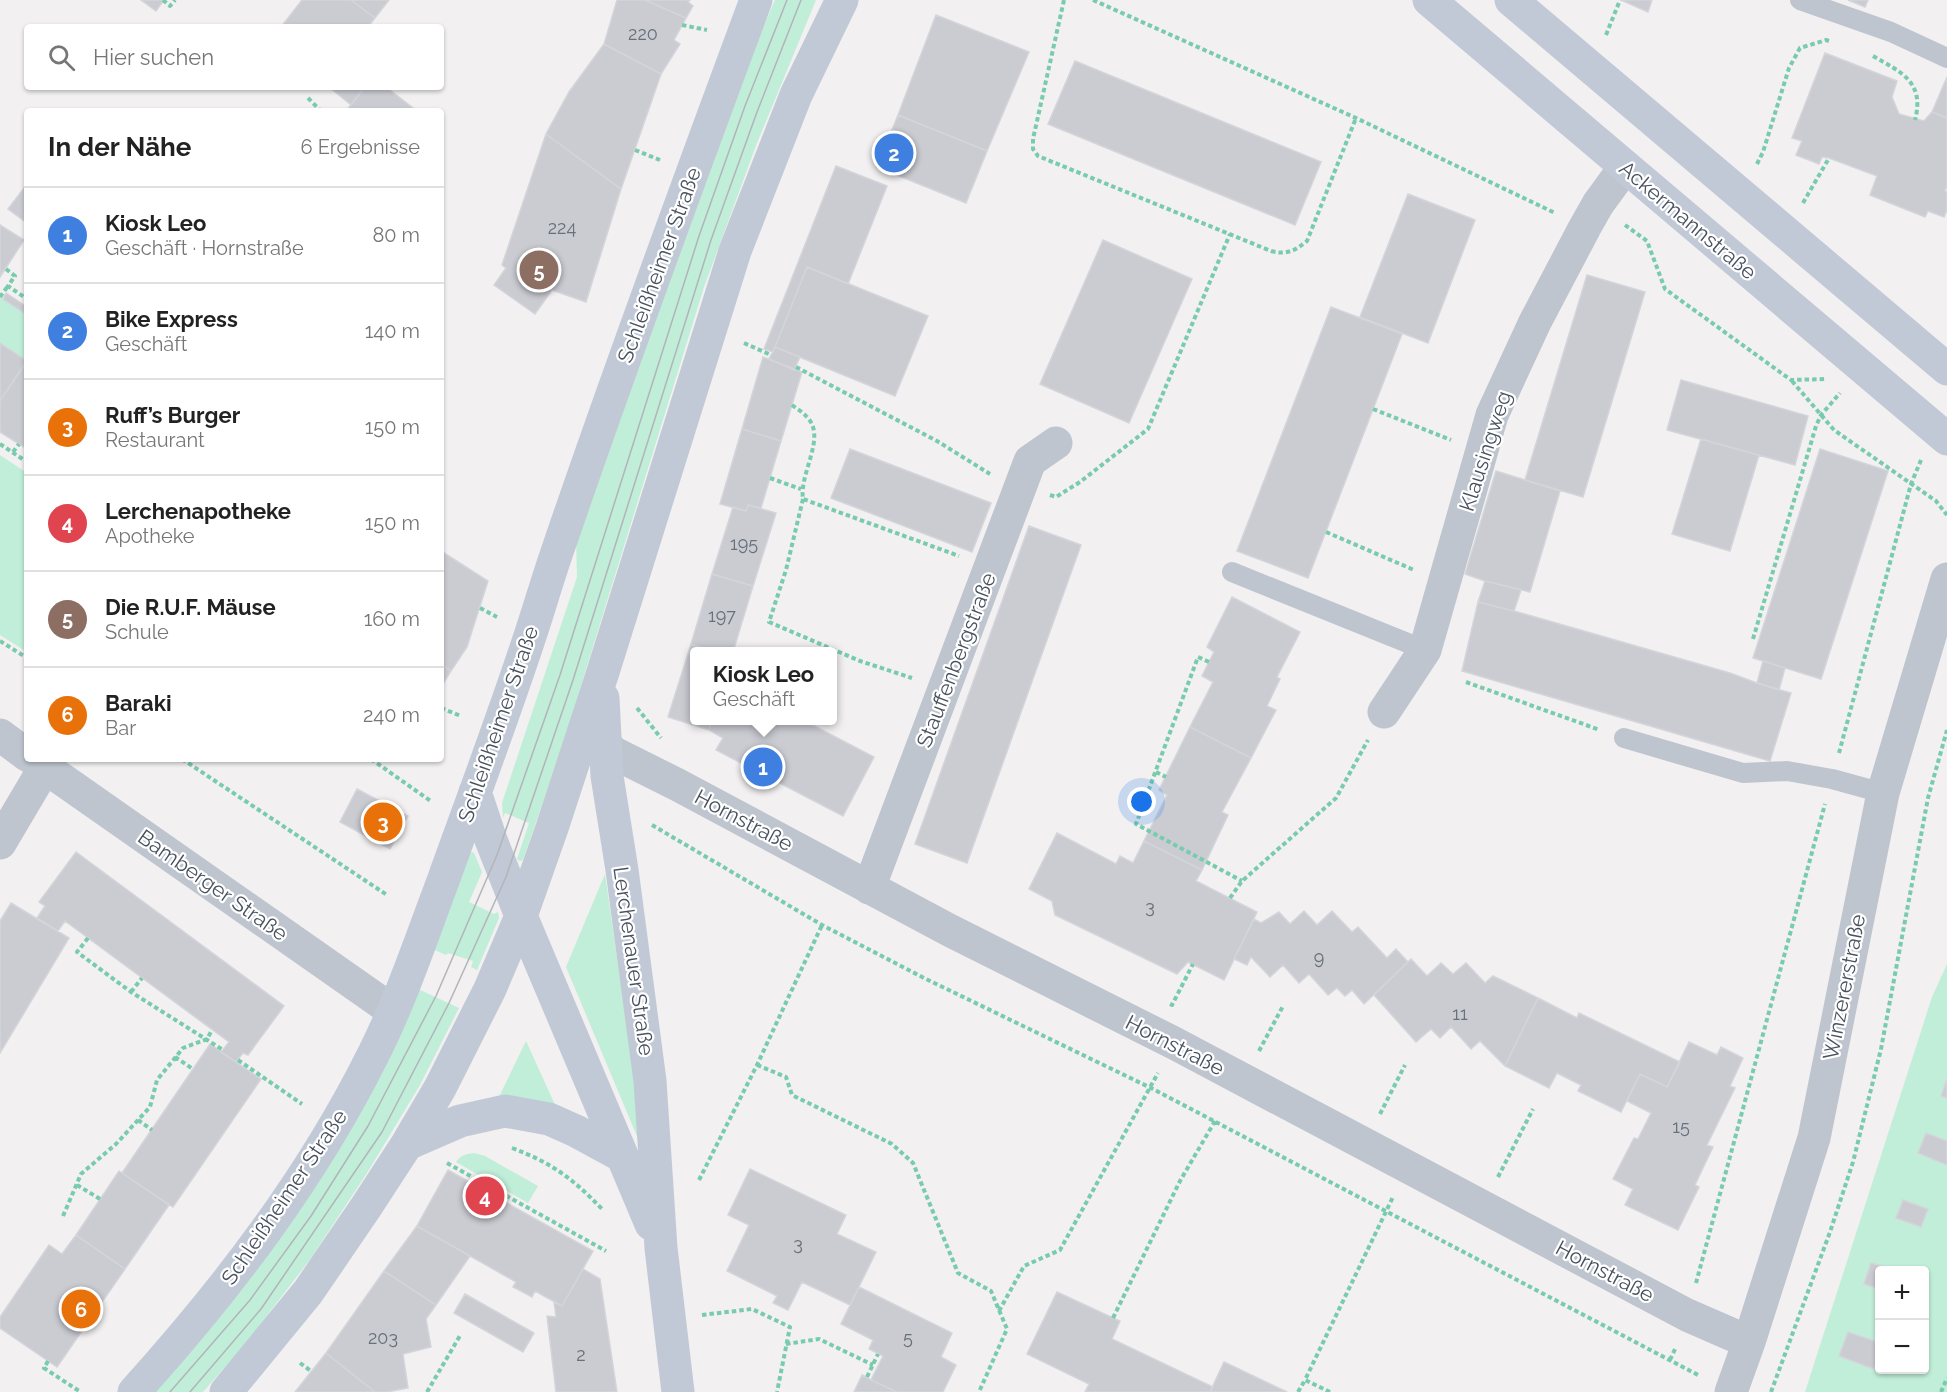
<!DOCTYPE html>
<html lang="de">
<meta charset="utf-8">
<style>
:root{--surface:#fff;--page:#f2f2f2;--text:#222;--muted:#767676;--line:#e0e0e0;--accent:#1a73e8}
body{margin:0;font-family:Raleway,sans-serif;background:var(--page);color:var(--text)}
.controls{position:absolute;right:18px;bottom:18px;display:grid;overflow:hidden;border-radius:6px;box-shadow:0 2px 4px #0004}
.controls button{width:54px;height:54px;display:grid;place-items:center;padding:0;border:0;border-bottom:2px solid var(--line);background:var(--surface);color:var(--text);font:30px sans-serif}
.you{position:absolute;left:1142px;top:802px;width:21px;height:21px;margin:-15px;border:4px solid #fff;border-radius:50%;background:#1a73e8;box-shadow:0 0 0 9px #1a73e833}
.badge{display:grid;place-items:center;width:39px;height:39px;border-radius:50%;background:var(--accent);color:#fff;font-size:20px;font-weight:700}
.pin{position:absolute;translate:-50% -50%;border:3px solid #fff;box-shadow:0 2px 6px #0006}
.popup{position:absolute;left:690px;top:647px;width:147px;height:78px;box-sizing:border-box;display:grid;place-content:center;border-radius:6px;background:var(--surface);filter:drop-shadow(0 2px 4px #0005);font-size:20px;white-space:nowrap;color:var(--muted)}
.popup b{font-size:22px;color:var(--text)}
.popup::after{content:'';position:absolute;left:50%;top:100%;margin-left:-12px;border:12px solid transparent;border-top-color:var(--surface)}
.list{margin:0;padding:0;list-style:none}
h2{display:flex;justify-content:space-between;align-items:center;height:78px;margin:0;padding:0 24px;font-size:26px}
h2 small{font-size:20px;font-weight:400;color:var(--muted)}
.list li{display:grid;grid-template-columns:39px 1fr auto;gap:18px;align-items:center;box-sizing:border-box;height:96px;padding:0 24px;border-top:2px solid var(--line)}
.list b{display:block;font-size:22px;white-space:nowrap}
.list p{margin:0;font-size:20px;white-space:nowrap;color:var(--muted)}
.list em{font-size:20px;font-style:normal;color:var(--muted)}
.icon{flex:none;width:33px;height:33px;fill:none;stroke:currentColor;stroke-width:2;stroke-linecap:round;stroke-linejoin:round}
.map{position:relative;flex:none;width:1947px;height:1392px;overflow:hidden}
.search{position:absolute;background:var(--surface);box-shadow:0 2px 4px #0004;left:24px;top:24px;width:420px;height:66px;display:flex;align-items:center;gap:15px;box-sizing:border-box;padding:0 21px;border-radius:6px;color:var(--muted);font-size:22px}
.panel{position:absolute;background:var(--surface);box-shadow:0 2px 4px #0004;left:24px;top:108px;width:420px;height:654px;border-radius:6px}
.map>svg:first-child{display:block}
.green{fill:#c0eed8;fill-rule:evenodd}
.building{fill:#caccd2;stroke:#d4d5db;stroke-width:1.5}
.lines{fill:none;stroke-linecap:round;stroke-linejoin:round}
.path{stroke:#79cbae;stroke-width:4;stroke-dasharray:4.5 3;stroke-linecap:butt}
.lane{stroke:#bec5ce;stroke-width:20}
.street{stroke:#bec5ce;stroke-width:33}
.secondary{stroke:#c2c9d6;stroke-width:33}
.tram{stroke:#b2b4ba;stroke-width:1.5}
.labels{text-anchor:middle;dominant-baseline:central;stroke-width:4.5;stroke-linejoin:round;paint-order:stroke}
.number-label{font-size:18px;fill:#68707a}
.street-label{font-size:21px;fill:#48515d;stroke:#fff}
</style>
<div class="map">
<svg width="1947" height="1392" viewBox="0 0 1947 1392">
<rect width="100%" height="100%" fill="#f2f0f0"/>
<path class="green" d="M775,0H816L757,143L704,287L562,747L523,860L520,861L517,859L529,823L505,813L503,818L502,803L577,577L576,539L755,46Z
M0,297L27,315V361L0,343Z
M0,455L27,473V652L0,635Z
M472,852L474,853L482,872L469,902L494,914L498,912L499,918L477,970L471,967L473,961L448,953L446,955L432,949L466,854Z
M605,874L643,1139L639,1141L566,967Z
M1947,964V1392H1805L1932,997ZM1880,1270H1924V1370H1880Z
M418,989L459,1008L420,1085L367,1173L311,1258L246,1343L203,1392H153Z
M526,1041L556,1107L498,1099Z
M474,1153L485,1156L538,1186L528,1203L456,1162C461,1155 466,1154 474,1153Z"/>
<path class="building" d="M141,0H164L156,11Z
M302,0H351L375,18L368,27H281Z
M351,0H389L375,18Z
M617,0H645L686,18L674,40L680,44L661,74L604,44Z
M645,0H690L688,2L693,6L686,18Z
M1621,0H1652L1648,12Z
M1848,0H1868L1865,7Z
M936,15L1029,52L987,151L898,115Z
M604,44L661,74L621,189L546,134L569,92Z
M1825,53L1897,81L1892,97L1899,114L1924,121L1932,112L1947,118V186L1945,191L1947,192V210L1944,217L1928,211L1925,217L1870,195L1877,176L1829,158L1822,157L1819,164L1796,155L1802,141L1792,138Z
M1075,61L1321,162L1295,225L1048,124Z
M1947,77V118L1932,112Z
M329,87H365L351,105Z
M365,87H386L417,111H346Z
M898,115L987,151L966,203L877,167Z
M546,134L621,189L586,302L552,290L535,314L494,285L506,268L502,265Z
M836,166L887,186L848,284L807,267L773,352L764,349Z
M27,184V223L8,209Z
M1408,194L1475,220L1428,343L1360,317Z
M0,225L24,240L0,277Z
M1103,240L1192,279L1129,423L1040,384Z
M807,267L928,316L895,396L775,347Z
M1587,275L1645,292L1583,497L1525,480Z
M6,293L27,307V315L3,299Z
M1331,307L1402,334L1308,578L1237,551Z
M0,343L27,361L0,401Z
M775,347L800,357L794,370L769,359Z
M763,357L802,372L781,441L742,429Z
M27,360V449L0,432V401Z
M1681,380L1808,416L1795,465L1667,430Z
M742,429L781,441L761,508L748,505L746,511L720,504Z
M1701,439L1759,455L1730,551L1672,534Z
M850,449L991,503L972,552L831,498Z
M1820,449L1888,471L1821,679L1753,658Z
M1496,471L1560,491L1530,592L1485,581L1465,574Z
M748,505L776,513L753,586L712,574L733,507L746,511Z
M1029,526L1081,545L967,863L915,844Z
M441,551L488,581L467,647L451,671L441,664Z
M712,574L753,586L733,652H713L691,644Z
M1485,581L1521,590L1514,611L1478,602Z
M1232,597L1300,632L1277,677L1280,679L1267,706L1276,710L1251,758L1190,727L1213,682L1202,676L1214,652L1207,647Z
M1478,602L1514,611L1730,673L1757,683L1791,693L1770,761L1462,671Z
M691,644L713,652H694V720H712L709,730L668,717Z
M1763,661L1785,668L1779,690L1757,683Z
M441,664L451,671L443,684L441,683Z
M712,720H803L874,757L843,816L716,750L723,738L709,730Z
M1190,727L1251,758L1222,812L1228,815L1202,870L1144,841L1167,795L1159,790Z
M357,789L408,816L390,849L340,822Z
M1057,833L1116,864L1120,856L1133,863L1144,841L1202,870L1196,881L1257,912L1224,980L1188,962L1177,974L1055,915L1052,901L1029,889Z
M76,852L284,1006L248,1055L243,1053L236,1062L221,1052L229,1042L65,921L58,931L37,918L45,906L39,902Z
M11,903L69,938L0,1053V921Z
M1304,911L1317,925L1332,911L1352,932L1358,927L1387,958L1396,949L1408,962L1364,1004L1352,990L1345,996L1337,988L1328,995L1309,974L1299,983L1283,965L1270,977L1251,957L1247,965L1234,959L1254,919L1261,923L1279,912L1290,924Z
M1411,959L1427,976L1441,963L1453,974L1466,963L1485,983L1493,976L1538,998L1505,1066L1480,1041L1471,1049L1451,1027L1440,1038L1431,1029L1416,1042L1374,995Z
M1538,998L1577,1018L1579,1013L1680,1062L1667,1087L1640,1074L1621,1112L1578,1091L1581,1085L1557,1073L1549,1088L1505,1066Z
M1689,1042L1717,1055L1721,1047L1743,1058L1730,1086L1735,1088L1707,1145L1713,1147L1695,1185L1699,1187L1678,1230L1625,1205L1633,1189L1613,1179L1634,1138L1638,1139L1651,1113L1627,1101L1640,1074L1667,1087Z
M210,1044L261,1079L173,1207L122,1173Z
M1947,1079V1098L1941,1096Z
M1926,1133L1947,1141V1165L1918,1153Z
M750,1169L846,1215L837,1234L876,1252L850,1305L802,1282L788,1310L773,1303L777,1296L727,1271L749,1225L728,1215Z
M448,1170L593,1251L562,1306L535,1291L532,1297L513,1287L516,1282L417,1226Z
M119,1171L169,1205L125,1269L76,1235Z
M1903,1200L1928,1209L1921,1227L1896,1218Z
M417,1226L470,1256L436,1305L384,1271Z
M76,1235L125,1269L57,1367L0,1328V1317L49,1245L62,1254Z
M1871,1263L1895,1270H1880V1289L1864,1284Z
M583,1269L600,1279L617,1392H556L547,1316L556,1317L554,1302L562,1306Z
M384,1271L436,1305L426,1319L431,1347L403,1354L408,1388L387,1392H375L326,1353Z
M859,1287L952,1333L941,1357L956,1365L943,1392H897L871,1380L883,1356L869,1349L873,1340L841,1324Z
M1057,1292L1120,1321L1112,1339L1213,1387L1210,1392H1085L1089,1384L1027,1354Z
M465,1294L534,1333L523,1352L454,1313Z
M1848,1332L1880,1343V1355L1874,1369L1839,1356Z
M326,1353L375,1392H295Z
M1224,1362L1287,1392H1210Z
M862,1375L871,1380L897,1392H854Z"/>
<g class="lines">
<path class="path" d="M163,0L170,6L175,0
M1064,0L1033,139V149L1038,156L1271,251C1286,255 1295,251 1307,241L1356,118
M1093,0L1356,118L1555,213
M682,25L707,30
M1606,35L1620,0
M1873,56C1901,72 1925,82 1915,120
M308,98L321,111
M635,150L660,160
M1757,164L1763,152L1789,68L1800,48L1826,40L1829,41
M1803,203L1829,158
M1625,225L1647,241L1665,289L1791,380L1825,379
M6,269L15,276L8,286L27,299
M0,297L8,286
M744,343L771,355
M796,367L937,441L990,474
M1792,381L1834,430L1936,501L1947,515
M792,405C797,409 803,412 807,417C827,437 799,473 803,499L959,556
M1373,409L1451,440
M0,444L27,462
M13,452L19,444
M770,478L801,489
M1050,495L1056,497L1080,482L1148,429L1230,234
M803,499L786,570L769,622L860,661L912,678
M1326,532L1414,570
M480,608L497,617
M1753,639L1816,426L1821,415L1840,393
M0,641L27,658
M1209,662L1198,657L1136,824L1242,881
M1466,682L1600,730
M441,708L461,716
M637,708L661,738
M1839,753L1911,484L1921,460
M182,759L387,895
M371,759L432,802
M1156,772L1166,777
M652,825L822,925L924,978L1151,1088L1700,1376
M1230,898L1242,881L1336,798L1368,740
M88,938L77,952L131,992L223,1050
M131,992L142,978
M1170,1004L1172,1005L1193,964
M1259,1051L1283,1006
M175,1057L193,1069
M238,1060L302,1104
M757,1065L786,1077L792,1095L892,1144L913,1163L958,1273L991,1291L1007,1329L979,1392
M1380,1114L1405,1065
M138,1120L152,1130
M512,1148C552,1163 572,1178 602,1209
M447,1163L606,1251
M1498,1177L1533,1109
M699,1180L757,1065L822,925
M77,1185L100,1199
M63,1216L81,1174L116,1144L150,1107L157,1080L183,1048L207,1039L212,1030
M1696,1283L1825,804
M999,1311L1024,1266L1060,1250L1158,1073
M702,1315L752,1309L790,1327L777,1392
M1113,1318L1180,1181L1215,1121
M786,1344L819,1339L873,1365
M1670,1360L1676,1347
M48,1361L44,1368L79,1391
M300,1363L311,1371
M867,1377L878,1354
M427,1392L461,1334
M1298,1392L1305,1380
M1330,1392L1305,1380L1393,1197
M1771,1392L1830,1232L1853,1162L1881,1049L1928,798L1947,730
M1941,1392L1947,1378"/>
<path class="lane" d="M1800,0L1891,32L1947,58
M1232,572L1425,650
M1624,738L1743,773L1787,771L1832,779L1883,793"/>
<path class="street" d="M1384,712L1425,650L1492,415L1535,322L1585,227L1598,204L1625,167
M0,735L27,755
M604,744L614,753L678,785L949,930L1174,1043L1687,1315L1749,1342
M33,759L393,1011
M0,843L45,767
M869,888L1030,461L1056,443
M1731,1392L1749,1342L1814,1138L1883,793L1947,579"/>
<path class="secondary" d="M1429,0L1947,439
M1511,0L1947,369
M603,698L607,776L622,870L650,1081L661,1248L678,1392
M475,792L491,840L521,916L651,1224
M407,1144L460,1121L505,1111L549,1119L576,1131L622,1156
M134,1392C227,1289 312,1178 374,1053C402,997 421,939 443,881C471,803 500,726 526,648C537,616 546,584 557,552C620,367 688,183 756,0
M226,1392L308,1292L366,1207L407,1144L440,1088L490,989L521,916L552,828L602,675L735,251L796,95L842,0"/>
<path class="tram" d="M170,1392L250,1300L311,1216L368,1126L436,996L497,855L560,675L699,236L745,106L787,0
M190,1392L261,1309L382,1132L449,1003L506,877L573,680L711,240L757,112L801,0"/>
</g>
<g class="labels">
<g class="number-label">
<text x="643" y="33">220</text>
<text x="562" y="227">224</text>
<text x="744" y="543">195</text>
<text x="722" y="615">197</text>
<text x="1150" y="906">3</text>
<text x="1319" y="957">9</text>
<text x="1460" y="1013">11</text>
<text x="1681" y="1126">15</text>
<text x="798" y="1243">3</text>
<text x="383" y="1337">203</text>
<text x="908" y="1337">5</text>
<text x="581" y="1354">2</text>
</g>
<g class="street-label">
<text transform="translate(1688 220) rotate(40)">Ackermannstraße</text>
<text transform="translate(659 265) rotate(-70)">Schleißheimer Straße</text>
<text transform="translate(1485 451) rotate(-72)">Klausingweg</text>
<text transform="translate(956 660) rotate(-69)">Stauffenbergstraße</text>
<text transform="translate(498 724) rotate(-71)">Schleißheimer Straße</text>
<text transform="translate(744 820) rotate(28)">Hornstraße</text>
<text transform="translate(213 885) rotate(35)">Bamberger Straße</text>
<text transform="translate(634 961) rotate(82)">Lerchenauer Straße</text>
<text transform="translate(1844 987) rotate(-79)">Winzererstraße</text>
<text transform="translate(1175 1045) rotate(27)">Hornstraße</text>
<text transform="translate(284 1197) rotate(-56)">Schleißheimer Straße</text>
<text transform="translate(1605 1271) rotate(28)">Hornstraße</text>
</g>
</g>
</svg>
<div class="controls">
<button>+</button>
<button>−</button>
</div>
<div class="you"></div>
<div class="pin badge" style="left:763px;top:767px;background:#3f7fe0">1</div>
<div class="popup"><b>Kiosk Leo</b>Geschäft</div>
<div class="pin badge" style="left:894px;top:153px;background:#3f7fe0">2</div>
<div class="pin badge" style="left:383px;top:822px;background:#e8710a">3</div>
<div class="pin badge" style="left:485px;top:1196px;background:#e0444e">4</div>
<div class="pin badge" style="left:539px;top:270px;background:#8d6e63">5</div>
<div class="pin badge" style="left:81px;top:1309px;background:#e8710a">6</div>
<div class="search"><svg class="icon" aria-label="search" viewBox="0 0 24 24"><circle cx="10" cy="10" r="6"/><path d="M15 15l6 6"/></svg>Hier suchen</div>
<section class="panel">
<h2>In der Nähe<small>6 Ergebnisse</small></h2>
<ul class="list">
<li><span class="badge" style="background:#3f7fe0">1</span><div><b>Kiosk Leo</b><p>Geschäft · Hornstraße</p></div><em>80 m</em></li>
<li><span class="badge" style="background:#3f7fe0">2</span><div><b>Bike Express</b><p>Geschäft</p></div><em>140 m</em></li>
<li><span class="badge" style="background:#e8710a">3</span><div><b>Ruff’s Burger</b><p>Restaurant</p></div><em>150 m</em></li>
<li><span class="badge" style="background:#e0444e">4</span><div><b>Lerchenapotheke</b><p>Apotheke</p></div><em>150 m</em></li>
<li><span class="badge" style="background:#8d6e63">5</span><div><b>Die R.U.F. Mäuse</b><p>Schule</p></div><em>160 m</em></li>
<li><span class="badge" style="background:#e8710a">6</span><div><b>Baraki</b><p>Bar</p></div><em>240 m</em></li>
</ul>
</section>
</div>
